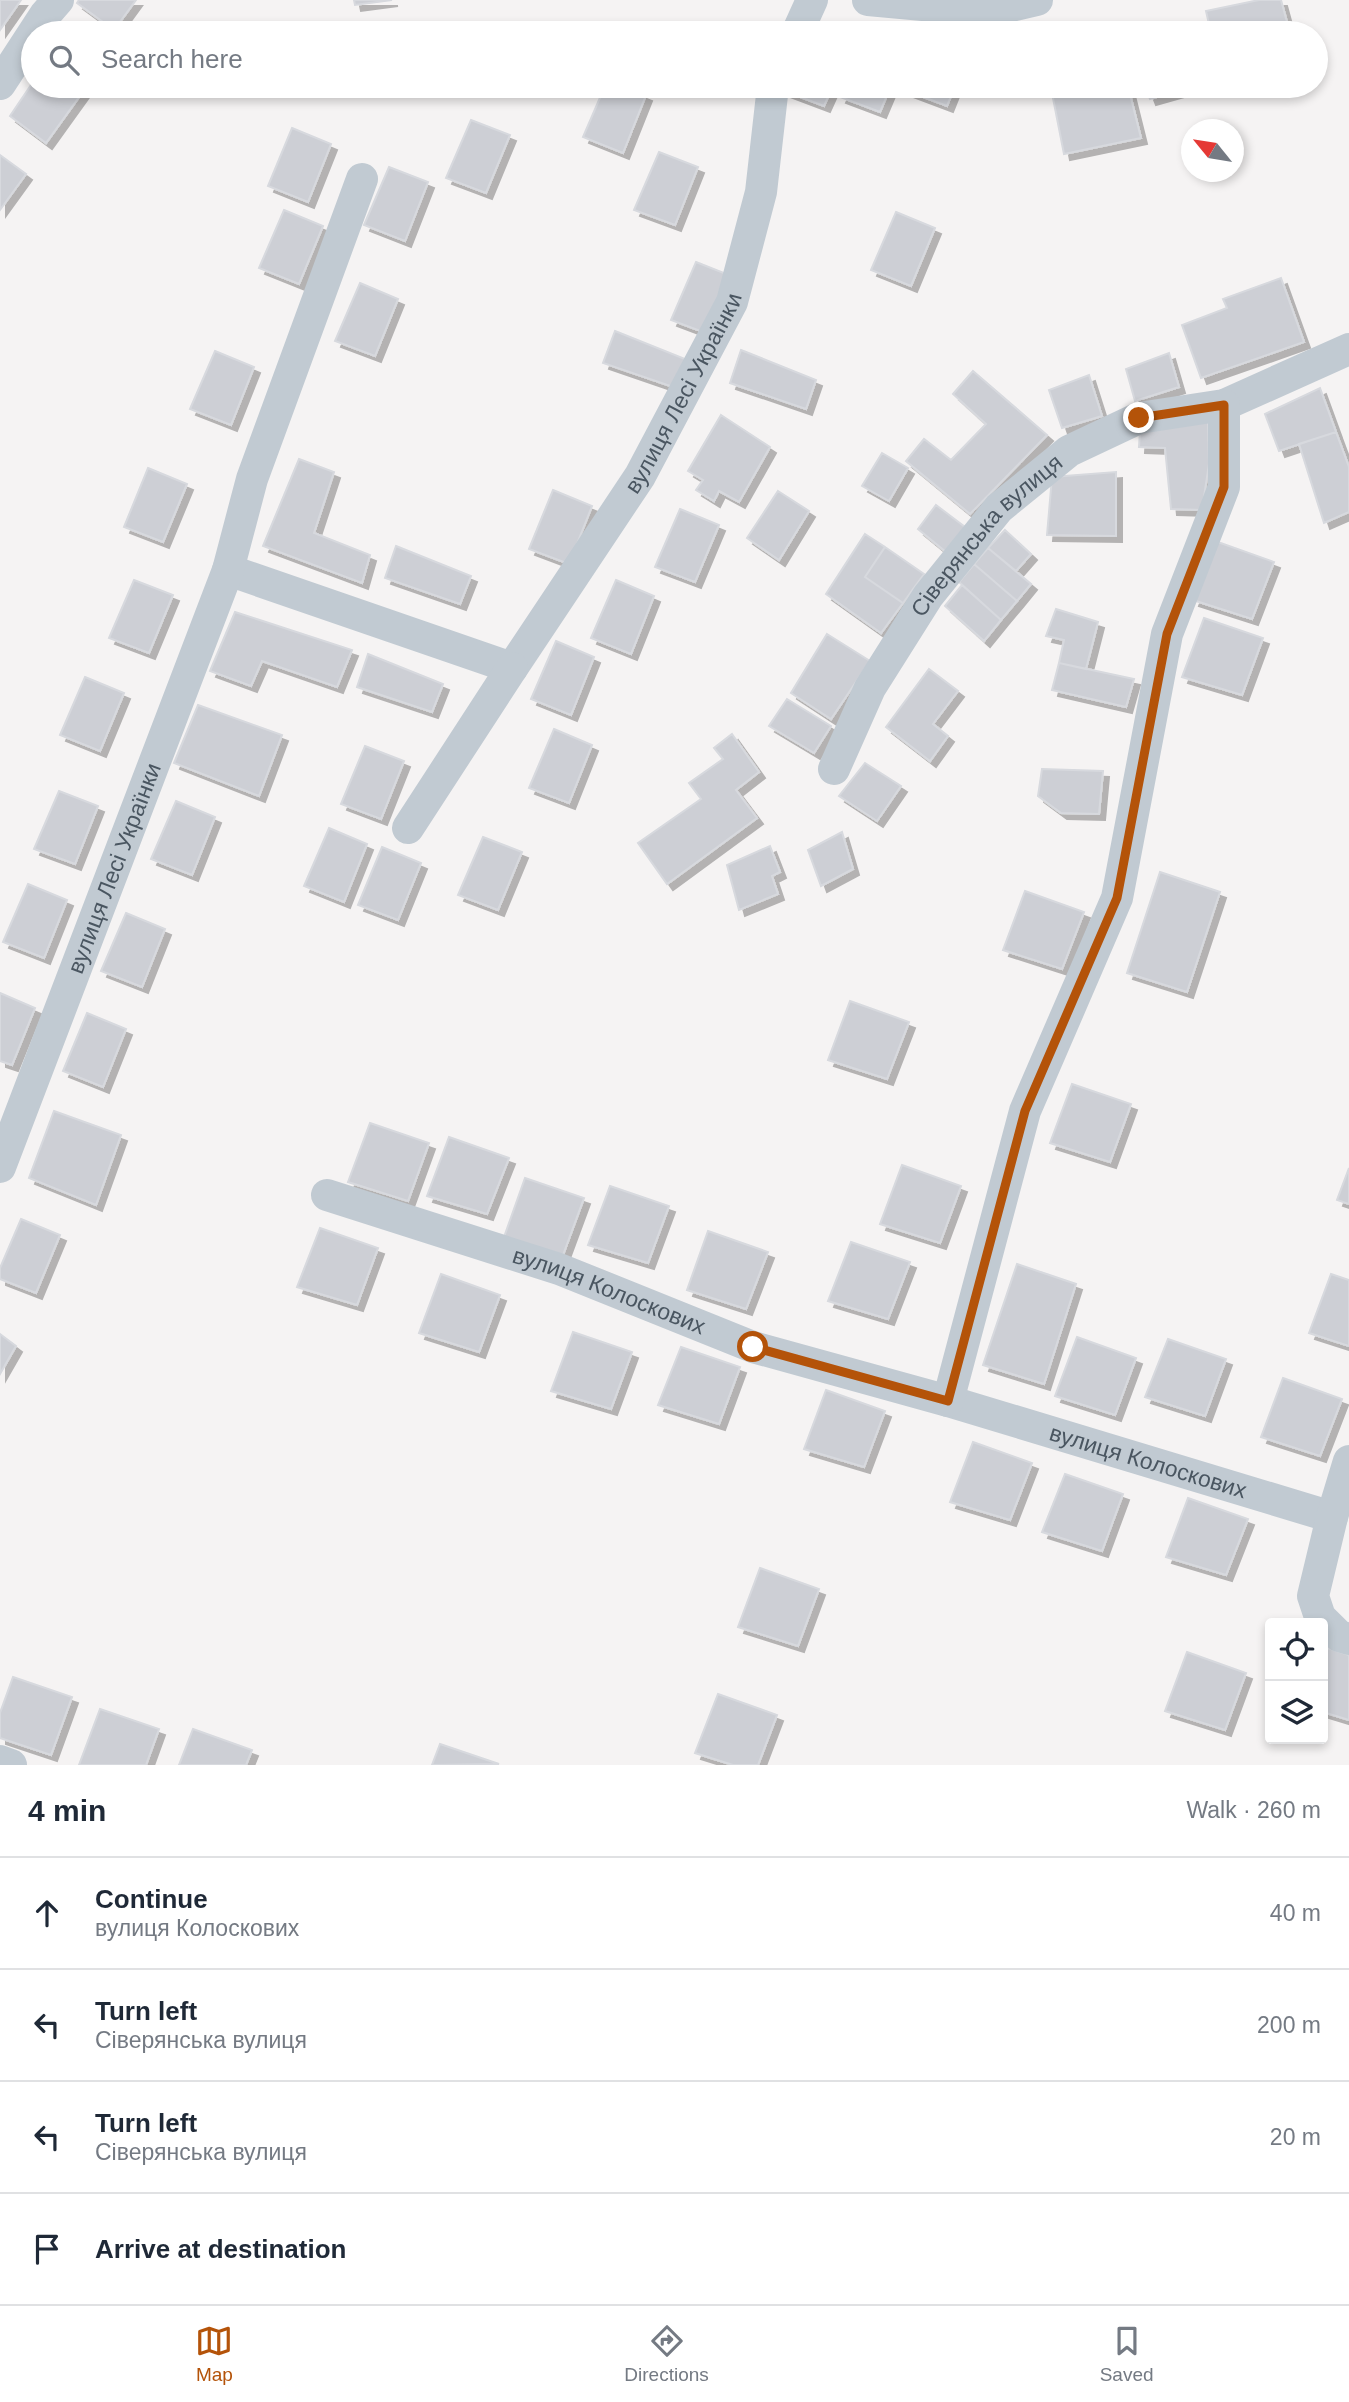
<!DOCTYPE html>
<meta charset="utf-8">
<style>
:root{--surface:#fff;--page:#f6f6f7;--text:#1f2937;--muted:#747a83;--line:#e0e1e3;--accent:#b45309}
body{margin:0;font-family:Helvetica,sans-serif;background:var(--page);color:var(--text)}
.controls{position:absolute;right:21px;bottom:21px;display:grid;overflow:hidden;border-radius:7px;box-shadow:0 4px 10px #0003}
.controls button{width:63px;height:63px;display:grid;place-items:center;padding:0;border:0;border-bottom:2px solid var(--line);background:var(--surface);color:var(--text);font:35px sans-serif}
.compass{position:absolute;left:1181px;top:119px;width:63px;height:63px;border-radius:50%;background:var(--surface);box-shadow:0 4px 10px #0003;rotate:300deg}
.stop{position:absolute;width:21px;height:21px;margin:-16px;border:5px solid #b45309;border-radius:50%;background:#fff}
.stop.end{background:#b45309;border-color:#fff;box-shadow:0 2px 7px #0008}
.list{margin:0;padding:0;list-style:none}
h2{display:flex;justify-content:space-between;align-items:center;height:91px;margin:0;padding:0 28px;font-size:30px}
h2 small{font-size:23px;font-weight:400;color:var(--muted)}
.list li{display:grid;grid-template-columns:46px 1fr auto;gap:21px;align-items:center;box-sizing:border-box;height:112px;padding:0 28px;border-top:2px solid var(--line)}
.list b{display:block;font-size:26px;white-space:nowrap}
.list p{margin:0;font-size:23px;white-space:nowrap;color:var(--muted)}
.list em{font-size:23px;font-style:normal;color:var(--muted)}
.icon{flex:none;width:38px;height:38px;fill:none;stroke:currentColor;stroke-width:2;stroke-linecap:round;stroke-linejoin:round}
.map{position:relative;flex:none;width:1349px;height:1765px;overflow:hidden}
.search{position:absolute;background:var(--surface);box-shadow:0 4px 10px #0003;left:21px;right:21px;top:21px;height:77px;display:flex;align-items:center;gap:18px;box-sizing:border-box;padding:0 24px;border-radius:38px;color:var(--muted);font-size:26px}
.sheet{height:539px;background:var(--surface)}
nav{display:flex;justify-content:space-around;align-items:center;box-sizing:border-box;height:98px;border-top:2px solid var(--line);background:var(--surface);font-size:19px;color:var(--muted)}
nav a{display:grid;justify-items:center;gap:4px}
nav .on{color:var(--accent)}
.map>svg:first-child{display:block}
.building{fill:#cdcfd5;stroke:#d7d9de;stroke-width:2;filter:url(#shadow)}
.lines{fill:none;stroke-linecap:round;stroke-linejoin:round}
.minor{stroke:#c1cad2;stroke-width:32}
.route{stroke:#b45309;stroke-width:9}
.labels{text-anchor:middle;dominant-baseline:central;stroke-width:5;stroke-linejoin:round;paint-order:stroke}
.street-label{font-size:23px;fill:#4a5661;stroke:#fff}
</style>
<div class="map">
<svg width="1349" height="1765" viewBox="0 0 1349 1765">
<defs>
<filter id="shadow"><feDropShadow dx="6" dy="6" stdDeviation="0" flood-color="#0004"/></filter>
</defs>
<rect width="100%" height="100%" fill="#f5f3f3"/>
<path class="building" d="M0,0H21L0,30Z
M79,0H136L114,30L77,3Z
M354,0H392L355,5Z
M1259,0H1281L1290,33H1211L1206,11Z
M33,82V86H87L46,143L10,116Z
M605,86H623L646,95L623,153L583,137Z
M786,86H833L824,106L784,91Z
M845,86H891L880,112L840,97Z
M909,86H955L947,106L907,91Z
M1060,86H1128L1141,138L1064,154L1051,88Z
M1145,86H1189V88L1150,99Z
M471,120L510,135L486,193L446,178Z
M292,128L331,144L308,202L268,186Z
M659,152L698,167L675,225L634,210Z
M0,155L26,174L0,210Z
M389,167L428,182L405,241L364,225Z
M284,210L323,226L299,284L259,268Z
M896,212L935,228L911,286L871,270Z
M696,262L734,277L711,335L671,320Z
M1281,278L1304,342L1201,378L1182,325L1227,308L1223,299Z
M360,283L398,299L375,356L335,341Z
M615,331L690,361L679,389L603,363Z
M741,350L816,380L806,409L730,383Z
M215,351L254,367L231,425L190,409Z
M1169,353L1179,387L1135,401L1126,369Z
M973,371L1047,435L970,514L906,461L924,439L951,460L986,424L953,394Z
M1089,375L1102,416L1062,428L1049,390Z
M1320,388L1336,432L1279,451L1265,414Z
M721,415L770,447L739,502L719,491L714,501L696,490L703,480L688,471Z
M1208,420L1209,464L1202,510L1171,509L1165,448L1139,447L1140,430Z
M1336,432L1349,467V512L1324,523L1299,444Z
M882,453L908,468L889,501L862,486Z
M299,459L334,472L314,533L370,555L362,583L263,546Z
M148,468L187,484L163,542L124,527Z
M1116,472V536L1047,535L1052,477Z
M553,490L592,506L569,564L529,549Z
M778,491L809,511L779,560L747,538Z
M936,505L965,527L946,552L918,529Z
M680,509L719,525L695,582L655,567Z
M1005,530L1031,554L1016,571L988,548Z
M865,534L885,547L865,577L903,603L881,633L826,594Z
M1215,541L1274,562L1252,619L1193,600Z
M396,546L471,576L460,604L385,578Z
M885,547L924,574L903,603L865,577Z
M988,548L1031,584L1017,601L974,564Z
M974,564L1017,601L1001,620L959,582Z
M134,580L173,595L149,653L109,638Z
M616,580L654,596L631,654L591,638Z
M962,585L1001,620L984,641L945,606Z
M1056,609L1098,622L1086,669L1059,663L1064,640L1046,636Z
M235,612L352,650L337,687L262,661L251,686L210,671Z
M1204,618L1263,638L1242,695L1182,677Z
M827,634L870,661L831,719L791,693Z
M556,641L594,657L571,715L531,699Z
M368,654L443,684L432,712L357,687Z
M1059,663L1134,679L1126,707L1052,690Z
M929,669L958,691L933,724L948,736L930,761L886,727Z
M85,677L124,693L100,751L60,735Z
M787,699L831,726L814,753L769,726Z
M198,705L282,735L259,796L174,763Z
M554,729L592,745L569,803L529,788Z
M732,734L759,772L736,790L757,818L667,884L638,843L701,799L689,783L723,759L714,748Z
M365,746L404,761L381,819L341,804Z
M865,763L901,786L877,821L839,796Z
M1042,769L1103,771L1099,814L1061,813L1038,796Z
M59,791L98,806L75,864L34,849Z
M176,801L215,817L192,875L151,859Z
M329,828L367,844L344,902L304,886Z
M842,832L853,869L821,886L808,850Z
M483,837L522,852L498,910L458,895Z
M770,846L780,872L772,876L778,894L739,910L727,865Z
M382,847L421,863L398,920L358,905Z
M1160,872L1220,892L1187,992L1127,973Z
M28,884L67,900L44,958L3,942Z
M1025,891L1084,912L1062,969L1003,950Z
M126,913L165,929L142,987L101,971Z
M0,993L35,1008L12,1065L0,1061Z
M850,1001L909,1022L887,1079L828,1060Z
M87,1013L126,1029L103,1087L63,1071Z
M1072,1084L1131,1104L1110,1162L1050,1143Z
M54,1111L121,1135L96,1205L29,1178Z
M370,1123L429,1143L408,1201L348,1182Z
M449,1137L509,1158L487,1214L427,1196Z
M902,1165L961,1186L940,1243L880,1224Z
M1349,1168V1204L1337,1200Z
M525,1178L584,1198L563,1255L504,1237Z
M610,1186L669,1206L648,1263L588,1245Z
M21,1219L60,1235L36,1293L0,1279V1268Z
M320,1228L378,1248L357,1305L297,1287Z
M708,1231L768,1252L746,1309L687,1290Z
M851,1242L910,1262L888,1319L828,1301Z
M1017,1264L1076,1284L1044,1384L983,1365Z
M441,1274L500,1295L479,1352L419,1333Z
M1331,1274L1349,1280V1346L1309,1333Z
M573,1332L632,1352L611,1409L551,1391Z
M0,1334L16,1346L0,1374Z
M1077,1337L1136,1358L1115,1415L1055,1396Z
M1168,1339L1226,1359L1205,1416L1145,1397Z
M681,1347L740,1367L719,1424L658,1405Z
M1283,1378L1342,1399L1320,1456L1261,1437Z
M826,1390L885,1411L864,1467L804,1449Z
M973,1442L1032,1463L1010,1520L950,1502Z
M1065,1474L1123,1494L1102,1551L1042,1532Z
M1188,1498L1248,1519L1226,1575L1166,1557Z
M760,1568L819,1589L798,1646L738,1627Z
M1328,1648L1349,1655V1720L1323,1712V1662Z
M1187,1652L1246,1673L1225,1730L1165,1711Z
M13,1677L72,1697L51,1755L0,1738V1713Z
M718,1694L777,1715L758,1765H733L695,1753Z
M100,1709L159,1729L146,1765H79Z
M193,1729L252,1750L246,1765H179Z
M440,1744L499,1764L432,1765Z"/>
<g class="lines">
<g class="minor">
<path d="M868,0L989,11L1037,0"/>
<path d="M797,33L812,0"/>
<path d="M0,84L45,15L58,0"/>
<path id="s1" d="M228,570L512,668L640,476L732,302L761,192L773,86"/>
<path id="s2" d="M834,769L870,688L928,596L999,508L1069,451L1139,418L1224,405L1349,349"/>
<path d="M408,828L512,668"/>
<path id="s3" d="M0,1167L228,570L252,479L362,179"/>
<path id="s4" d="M327,1195L559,1269L753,1347L948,1401L1332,1517"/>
<path d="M948,1401L1025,1111L1117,898L1167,634L1224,487V405"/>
<path d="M1349,1461L1332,1517L1313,1596L1320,1617L1339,1636L1349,1639"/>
<path d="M0,1761L11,1765"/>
</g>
</g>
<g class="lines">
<path class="route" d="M753,1347L948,1401L1025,1111L1117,898L1167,634L1224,487V405L1139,418"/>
</g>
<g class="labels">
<g class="street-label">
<text stroke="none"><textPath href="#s1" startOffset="625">вулиця Лесі Українки</textPath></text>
<text stroke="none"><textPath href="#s2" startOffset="282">Сіверянська вулиця</textPath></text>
<text stroke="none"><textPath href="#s3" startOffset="320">вулиця Лесі Українки</textPath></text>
<text stroke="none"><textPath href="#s4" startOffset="298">вулиця Колоскових</textPath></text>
<text stroke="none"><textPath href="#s4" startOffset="864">вулиця Колоскових</textPath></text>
</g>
</g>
</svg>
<div class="controls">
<button><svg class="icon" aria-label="locate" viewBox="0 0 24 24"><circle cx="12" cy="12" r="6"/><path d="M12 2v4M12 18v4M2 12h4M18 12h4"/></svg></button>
<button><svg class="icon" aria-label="layers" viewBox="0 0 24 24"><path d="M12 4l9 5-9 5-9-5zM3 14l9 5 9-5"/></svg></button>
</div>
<svg class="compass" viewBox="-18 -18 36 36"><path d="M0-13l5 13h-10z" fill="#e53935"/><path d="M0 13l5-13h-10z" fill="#747a83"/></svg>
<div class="stop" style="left:753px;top:1347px"></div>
<div class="stop end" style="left:1139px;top:418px"></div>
<div class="search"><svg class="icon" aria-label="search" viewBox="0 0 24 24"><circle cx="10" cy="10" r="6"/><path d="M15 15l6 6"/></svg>Search here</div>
</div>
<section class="sheet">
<h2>4 min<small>Walk · 260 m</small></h2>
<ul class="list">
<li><svg class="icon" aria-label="ahead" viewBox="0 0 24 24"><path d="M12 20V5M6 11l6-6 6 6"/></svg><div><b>Continue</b><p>вулиця Колоскових</p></div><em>40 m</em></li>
<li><svg class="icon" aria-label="left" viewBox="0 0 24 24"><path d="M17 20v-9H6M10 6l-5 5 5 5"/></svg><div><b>Turn left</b><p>Сіверянська вулиця</p></div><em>200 m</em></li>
<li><svg class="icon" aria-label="left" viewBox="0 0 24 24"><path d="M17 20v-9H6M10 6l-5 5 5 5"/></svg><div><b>Turn left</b><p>Сіверянська вулиця</p></div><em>20 m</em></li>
<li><svg class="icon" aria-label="arrive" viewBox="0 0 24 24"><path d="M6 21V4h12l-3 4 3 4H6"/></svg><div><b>Arrive at destination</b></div></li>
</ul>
</section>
<nav>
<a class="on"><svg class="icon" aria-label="map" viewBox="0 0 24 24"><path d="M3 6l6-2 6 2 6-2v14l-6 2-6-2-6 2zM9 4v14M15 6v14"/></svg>Map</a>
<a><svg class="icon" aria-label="directions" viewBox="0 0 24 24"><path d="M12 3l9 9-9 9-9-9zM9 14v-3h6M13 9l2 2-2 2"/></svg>Directions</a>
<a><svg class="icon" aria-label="saved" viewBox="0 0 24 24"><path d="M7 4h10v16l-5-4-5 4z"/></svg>Saved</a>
</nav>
